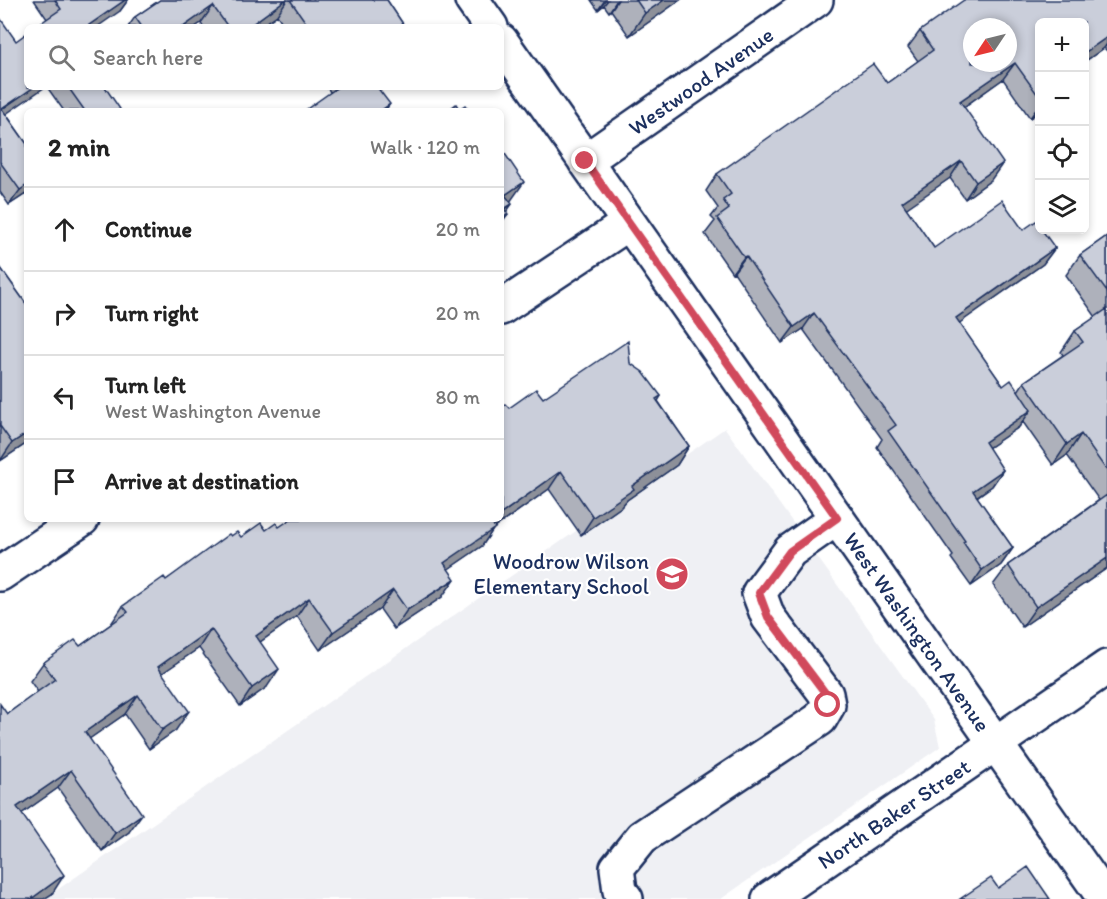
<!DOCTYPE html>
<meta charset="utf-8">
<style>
:root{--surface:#fff;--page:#f2f2f2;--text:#222;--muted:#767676;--line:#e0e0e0}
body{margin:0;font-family:Itim,sans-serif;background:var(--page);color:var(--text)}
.controls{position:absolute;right:18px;top:18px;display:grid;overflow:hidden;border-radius:9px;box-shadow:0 3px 9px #0003}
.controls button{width:54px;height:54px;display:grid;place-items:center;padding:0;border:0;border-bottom:2px solid var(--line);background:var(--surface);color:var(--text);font:30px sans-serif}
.compass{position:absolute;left:963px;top:18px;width:54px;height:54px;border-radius:50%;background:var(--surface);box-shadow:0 3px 9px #0003;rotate:235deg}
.stop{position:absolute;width:18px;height:18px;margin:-14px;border:4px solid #d1495b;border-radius:50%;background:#fff}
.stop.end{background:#d1495b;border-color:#fff;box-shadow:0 2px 6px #0008}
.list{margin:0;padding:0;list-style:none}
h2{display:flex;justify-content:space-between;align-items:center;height:78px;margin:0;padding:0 24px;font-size:26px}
h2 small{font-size:20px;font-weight:400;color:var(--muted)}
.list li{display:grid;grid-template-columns:39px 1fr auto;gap:18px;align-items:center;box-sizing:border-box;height:84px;padding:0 24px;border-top:2px solid var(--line)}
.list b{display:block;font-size:22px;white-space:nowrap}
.list p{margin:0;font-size:20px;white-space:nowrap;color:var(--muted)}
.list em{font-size:20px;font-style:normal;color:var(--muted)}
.icon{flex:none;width:33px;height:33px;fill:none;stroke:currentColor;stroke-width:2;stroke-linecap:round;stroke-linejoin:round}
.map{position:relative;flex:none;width:1107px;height:899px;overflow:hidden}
.search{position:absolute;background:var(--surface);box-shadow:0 3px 9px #0003;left:24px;top:24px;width:480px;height:66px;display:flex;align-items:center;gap:15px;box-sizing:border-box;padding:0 21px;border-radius:9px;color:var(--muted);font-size:22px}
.panel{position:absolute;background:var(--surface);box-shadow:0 3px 9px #0003;left:24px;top:108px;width:480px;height:414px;border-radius:9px}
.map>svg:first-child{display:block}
.built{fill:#eff0f4}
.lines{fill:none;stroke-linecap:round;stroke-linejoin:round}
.minor-casing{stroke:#1b2f5e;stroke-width:38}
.minor{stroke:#fff;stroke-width:33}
.wall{fill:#aeb1bb;stroke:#1b2f5e;stroke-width:1.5}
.shaded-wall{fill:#8d9099;stroke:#1b2f5e;stroke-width:1.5}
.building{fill:#caceda;stroke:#1b2f5e;stroke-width:1.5;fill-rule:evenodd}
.route{stroke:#d1495b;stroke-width:8}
.labels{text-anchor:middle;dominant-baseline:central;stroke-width:4.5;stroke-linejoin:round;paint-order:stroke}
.street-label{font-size:22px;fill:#1b2f5e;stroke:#fff}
.poi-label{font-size:22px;fill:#1b2f5e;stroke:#fff;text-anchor:end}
</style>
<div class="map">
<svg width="1107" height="899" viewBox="0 0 1107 899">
<rect width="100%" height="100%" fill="#fff"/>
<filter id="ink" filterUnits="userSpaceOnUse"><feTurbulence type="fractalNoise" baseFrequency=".0167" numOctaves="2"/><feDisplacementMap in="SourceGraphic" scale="12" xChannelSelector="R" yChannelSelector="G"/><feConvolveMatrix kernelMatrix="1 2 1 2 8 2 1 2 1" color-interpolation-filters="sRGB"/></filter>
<g filter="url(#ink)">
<path class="built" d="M725,428L934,720L940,747L721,899H44Z"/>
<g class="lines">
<defs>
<path id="minor" d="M472,0L491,27
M501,41L1105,899
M585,161L816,0
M501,308L629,223
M0,574L82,519
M626,899L620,891L617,868L642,837L820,719L828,705L826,694L768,617L759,593L790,551L837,518
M769,899L1107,667"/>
</defs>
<use href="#minor" class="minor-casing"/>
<use href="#minor" class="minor"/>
</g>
<path class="wall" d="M34,0H128L120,11L47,19Z
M160,0H387L405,27H285L277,15L260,27H203L201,23L195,27H128L135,17Z
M591,0H680L629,36L611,10L609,12L604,5L598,10Z
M1107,0V51L1104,48L1084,62V22H1040V111L1030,118L1003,79L964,107L991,180L965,199L950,178L906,208L934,248L1023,230L1055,248L1043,264L959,323L1003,386L1018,391L1024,382L1063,355L1061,352L1075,331L1096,317L1066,275L1080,255L1107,236V568L1022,627L993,585L1008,565L1099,500L1067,455L1053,465L1023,422L1019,427L988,448L1003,470L992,486L977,497L1013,548L1001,565L971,586L951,558L953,556L877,447L882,439L803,329L782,343L734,272L732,273L705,234L715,221L711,217L718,208L706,191L717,174L887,83L918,61L908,47L920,31Z
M0,18L6,114L27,144V193L9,205L0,192Z
M47,87H105L118,111H64Z
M327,87H383L379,90L330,92Z
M0,267L27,305V443L0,461Z
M630,363L661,396L658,401L689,446L677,465L627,500L621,507L581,535L549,489L494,528L482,546L448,569L442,597L394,629L380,609L320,650L297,616L260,642L267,687L240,706L199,648L162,673L176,730L149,749L125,714L89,739L129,832L102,851L58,788L21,814L52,894L0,899L7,714L38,692L30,681L43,663L80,646L111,624L123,606L166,580L231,536L241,537L266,530L279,527L501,519L509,408L543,398Z"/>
<path class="shaded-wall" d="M125,0H128L120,11L97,27H86Z
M285,0H287L277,15L260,27H248Z
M605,0H608L604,5L598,10Z
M617,0H618L611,10L609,12Z
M664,0H680L629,36L645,13Z
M213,6L201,23L195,27H183Z
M1107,37V44L1104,48L1084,62V53Z
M1015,63L1003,79L948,118L960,101Z
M34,87H45L0,118L2,109Z
M390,104L385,111H380Z
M1040,104V111L1030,118Z
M961,161L950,178L891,219L902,202Z
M1003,163L991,180L965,199L976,182Z
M524,182L510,202L505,195Z
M27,185V193L9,205L20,190Z
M512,204L502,218L508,214L501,223V214L504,209Z
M1055,248L1043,264L944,334L956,318Z
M746,256L734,272L732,273L744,257Z
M814,313L803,329L782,343L794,327Z
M1031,410L1019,427L973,458L985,442Z
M27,433V443L0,461L12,443Z
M1081,434L1067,455L1053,465L1067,444Z
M689,446L677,465L627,500L621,507L581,535L593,517L632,486Z
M1003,470L992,486L961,507L973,491Z
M561,471L549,489L494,528L482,546L431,581L444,563L491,522L494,519H501V514Z
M1013,548L1001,565L971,586L982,570Z
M1107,558V568L1022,627L1036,607Z
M455,579L442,597L394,629L407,610Z
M393,590L380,609L320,650L333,632Z
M309,598L297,616L243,654L256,636Z
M211,629L199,648L145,685L158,667Z
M279,669L267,687L240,706L252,688Z
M138,695L125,714L72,751L85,732Z
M189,711L176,730L149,749L162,730Z
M71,770L58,788L4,826L17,807Z
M142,814L129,832L102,851L115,833Z
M64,875L52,894L44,899H31Z"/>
<path class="building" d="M55,0H125L86,27H35L61,9Z
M160,0H285L248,27H228L213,6L183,27H142L135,17Z
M290,0H387L405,27H309Z
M636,0H664L645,13Z
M964,0H1107V37L1084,53V22H1040V98L1015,63L960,101L1003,163L976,182L961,161L902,202L934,248L1002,200L1023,230L1036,221L1040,226V230H1042L1055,248L956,318L1003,386L1011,380L1031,410L985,442L1003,470L973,491L1013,548L982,570L963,542L965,541L888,431L896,425L814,313L794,327L746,256L744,257L717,218L729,209L723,200L731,194L717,174L873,64L887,83L933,50L920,31ZM972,27H1008V63H972Z
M0,18L16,41L27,33V87H34L2,109L27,144V185L20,190L0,162Z
M68,87H105L120,109L117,111H85Z
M338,87H377L390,104L380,111H304Z
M456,104L459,109L465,105L469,111H447Z
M501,148L524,182L505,195L512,204L504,209L508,214L501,219Z
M1107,236V292L1080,255Z
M0,267L27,305V433L12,443L0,426Z
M1107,309V471L1081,434L1067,444L1024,382L1083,342L1075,331Z
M628,341L630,363L643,372L661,396L656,399L689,446L632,486L634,489L593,517L561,471L501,514V407L505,404L509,408L536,389L543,398Z
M1107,495V558L1036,607L1008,565Z
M291,519H494L491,522L495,528L444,563L455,579L407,610L393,590L333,632L309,598L256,636L279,669L252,688L211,629L158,667L189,711L162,730L138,695L85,732L142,814L115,833L71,770L17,807L64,875L31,899H0V704L7,714L55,679L43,663L75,640L80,646L128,612L123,606L164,577L166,580L229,534L231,536L237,532L241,537L261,523L266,530L276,523L279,527Z
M1028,867L1050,899H960L991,878L998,888Z"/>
</g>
<g class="lines" filter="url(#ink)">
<path class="route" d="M585,161L837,518L790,551L759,593L768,617L826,694L828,705"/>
</g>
<defs>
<symbol id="school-disc" viewBox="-11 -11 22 22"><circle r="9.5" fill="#d1495b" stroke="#fff"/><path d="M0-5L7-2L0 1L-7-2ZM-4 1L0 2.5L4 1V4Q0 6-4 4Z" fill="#fff"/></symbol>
</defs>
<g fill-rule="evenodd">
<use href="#school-disc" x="653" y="555" width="38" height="38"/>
</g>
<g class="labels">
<g class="street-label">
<text transform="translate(701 81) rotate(-35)">Westwood Avenue</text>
<text transform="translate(917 632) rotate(55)">West Washington Avenue</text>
<text transform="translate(894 814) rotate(-34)">North Baker Street</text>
</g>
<g class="poi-label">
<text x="649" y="561">Woodrow Wilson<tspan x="649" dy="25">Elementary School</tspan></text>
</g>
</g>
</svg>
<div class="controls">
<button>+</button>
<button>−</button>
<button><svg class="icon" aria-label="locate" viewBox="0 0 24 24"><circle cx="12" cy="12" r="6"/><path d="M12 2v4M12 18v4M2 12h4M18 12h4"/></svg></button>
<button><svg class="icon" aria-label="layers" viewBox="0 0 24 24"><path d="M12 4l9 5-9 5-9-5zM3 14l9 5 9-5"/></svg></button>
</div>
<svg class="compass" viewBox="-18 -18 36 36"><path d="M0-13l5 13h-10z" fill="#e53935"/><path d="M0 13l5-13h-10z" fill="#767676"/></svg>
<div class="stop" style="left:828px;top:705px"></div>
<div class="stop end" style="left:585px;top:161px"></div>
<div class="search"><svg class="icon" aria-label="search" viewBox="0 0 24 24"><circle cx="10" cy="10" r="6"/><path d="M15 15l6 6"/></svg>Search here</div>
<section class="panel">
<h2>2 min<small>Walk · 120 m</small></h2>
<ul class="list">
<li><svg class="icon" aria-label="ahead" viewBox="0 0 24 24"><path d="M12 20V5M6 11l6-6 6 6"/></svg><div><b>Continue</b></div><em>20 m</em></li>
<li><svg class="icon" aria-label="right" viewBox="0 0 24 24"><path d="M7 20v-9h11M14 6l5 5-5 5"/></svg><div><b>Turn right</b></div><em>20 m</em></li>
<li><svg class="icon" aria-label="left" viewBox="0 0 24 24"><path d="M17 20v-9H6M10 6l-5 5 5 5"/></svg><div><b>Turn left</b><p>West Washington Avenue</p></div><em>80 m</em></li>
<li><svg class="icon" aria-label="arrive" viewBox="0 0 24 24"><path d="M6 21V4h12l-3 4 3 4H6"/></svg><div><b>Arrive at destination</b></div></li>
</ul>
</section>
</div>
